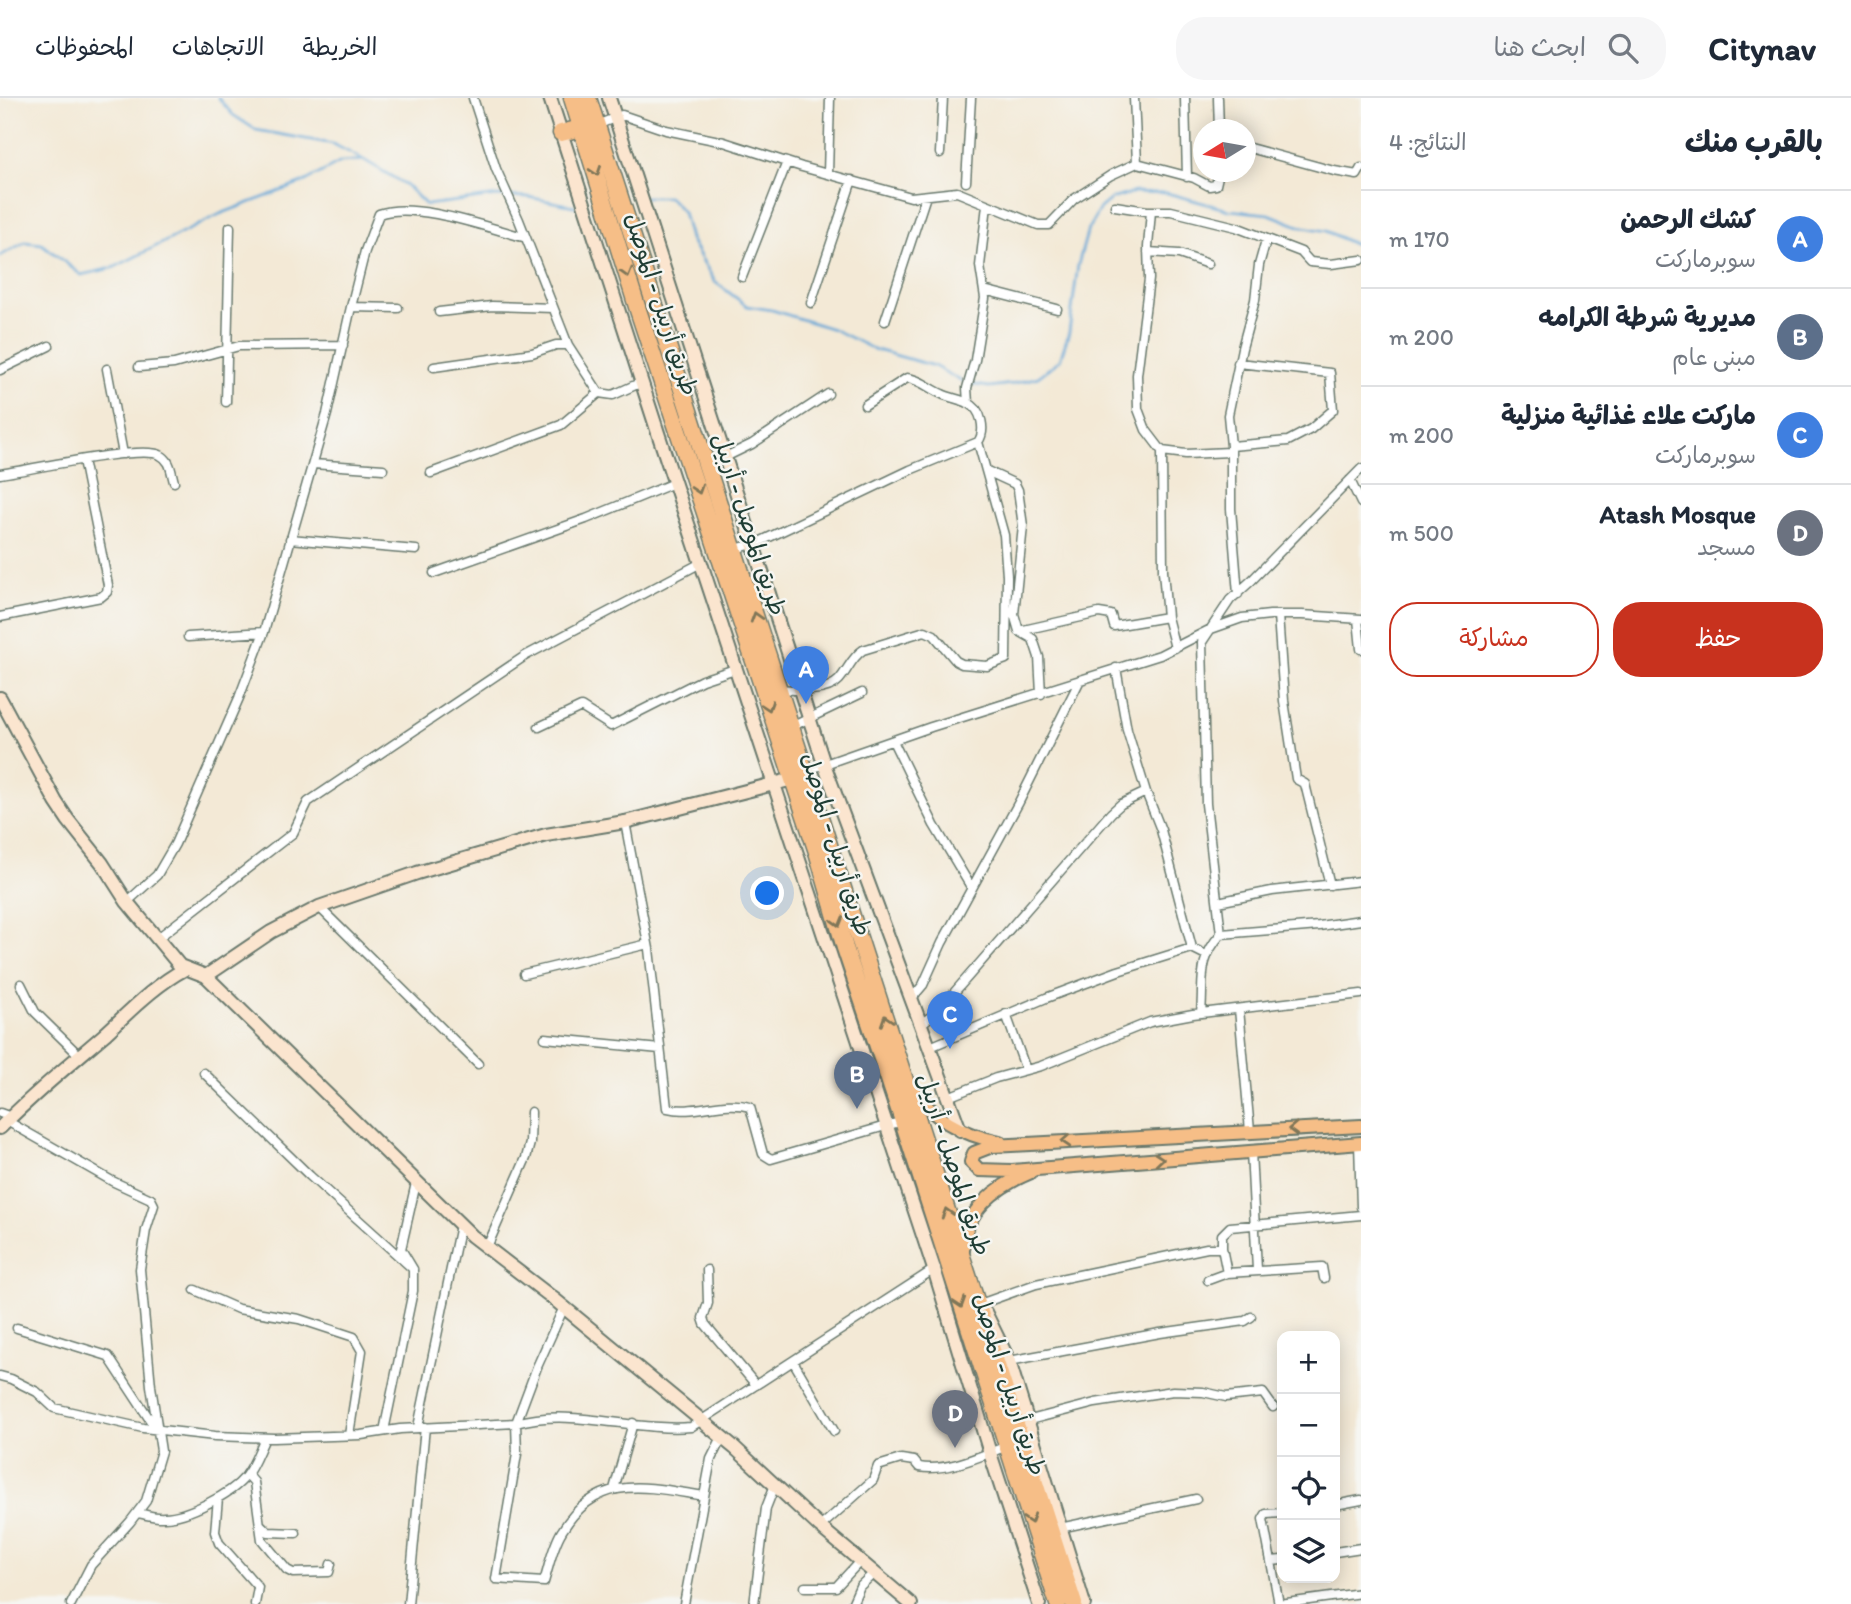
<!DOCTYPE html>
<html lang="ar">
<meta charset="utf-8">
<style>
:root{--surface:#fff;--page:#f6f6f7;--text:#1f2937;--muted:#747a83;--line:#e0e1e3;--accent:#c8321e}
body{margin:0;font-family:Itim,"Playpen Sans Arabic",sans-serif;background:var(--page);color:var(--text);direction:rtl}
.controls{position:absolute;right:21px;bottom:21px;display:grid;overflow:hidden;border-radius:14px;box-shadow:0 4px 18px #0003}
.controls button{width:63px;height:63px;display:grid;place-items:center;padding:0;border:0;border-bottom:2px solid var(--line);background:var(--surface);color:var(--text);font:35px sans-serif}
.compass{position:absolute;left:1193px;top:21px;width:63px;height:63px;border-radius:50%;background:var(--surface);box-shadow:0 4px 18px #0003;rotate:259deg}
.you{position:absolute;left:768px;top:796px;width:24px;height:24px;margin:-18px;border:5px solid #fff;border-radius:50%;background:#1a73e8;box-shadow:0 0 0 10px #1a73e833}
.badge{display:grid;place-items:center;width:46px;height:46px;border-radius:50%;background:var(--accent);color:#fff;font-size:23px;font-weight:700}
.pin{position:absolute;translate:-50% -58px;filter:drop-shadow(0 2px 4px #0008)}
.pin::after{content:'';position:absolute;top:37px;width:24px;height:21px;background:inherit;clip-path:polygon(0 0,100% 0,50% 100%)}
.list{margin:0;padding:0;list-style:none}
h2{display:flex;justify-content:space-between;align-items:center;height:91px;margin:0;padding:0 28px;font-size:30px}
h2 small{font-size:23px;font-weight:400;color:var(--muted)}
.list li{display:grid;grid-template-columns:46px 1fr auto;gap:21px;align-items:center;box-sizing:border-box;height:98px;padding:0 28px;border-top:2px solid var(--line)}
.list b{display:block;font-size:26px;white-space:nowrap}
.list p{margin:0;font-size:23px;white-space:nowrap;color:var(--muted)}
.list em{font-size:23px;font-style:normal;color:var(--muted)}
.actions{display:flex;gap:14px;padding:21px 28px}
.actions a{flex:1;padding:16px 0;border:2px solid var(--accent);border-radius:28px;text-align:center;font-size:24px;color:var(--accent)}
.actions .main{background:var(--accent);color:#fff}
.icon{flex:none;width:38px;height:38px;fill:none;stroke:currentColor;stroke-width:2;stroke-linecap:round;stroke-linejoin:round}
.map{position:relative;flex:none;width:1361px;height:1506px;overflow:hidden;direction:ltr}
header{display:flex;align-items:center;gap:42px;box-sizing:border-box;height:98px;padding:0 35px;background:var(--surface);border-bottom:2px solid var(--line)}
header strong{font-size:33px}
nav{display:flex;gap:38px;margin-inline-start:auto;font-size:24px}
.search{width:490px;height:63px;background:var(--page);display:flex;align-items:center;gap:18px;box-sizing:border-box;padding:0 24px;border-radius:28px;color:var(--muted);font-size:26px}
main{display:flex}
aside{flex:1;background:var(--surface)}
.map>svg:first-child{display:block}
.lines{fill:none;stroke-linecap:round;stroke-linejoin:round}
.stream{stroke:#62a6d7;stroke-width:2.5}
.street-casing{stroke:#69796d;stroke-width:11}
.secondary-casing{stroke:#69796d;stroke-width:16}
.primary-casing{stroke:#69796d;stroke-width:16}
.highway-casing{stroke:#69796d;stroke-width:19}
.street{stroke:#fff;stroke-width:8}
.secondary{stroke:#fbe5cf;stroke-width:12}
.primary{stroke:#f6be87;stroke-width:12}
.highway{stroke:#f6be87;stroke-width:16}
.oneway{stroke:#807759}
.labels{text-anchor:middle;dominant-baseline:central;stroke-width:5;stroke-linejoin:round;paint-order:stroke}
.street-label{font-size:24px;fill:#1f3d34;stroke:#f6f6f2}
</style>
<header>
<strong>Citynav</strong>
<div class="search"><svg class="icon" aria-label="search" viewBox="0 0 24 24"><circle cx="10" cy="10" r="6"/><path d="M15 15l6 6"/></svg>ابحث هنا</div>
<nav><a>الخريطة</a><a>الاتجاهات</a><a>المحفوظات</a></nav>
</header>
<main>
<aside>
<h2>بالقرب منك<small>النتائج: 4</small></h2>
<ul class="list">
<li><span class="badge" style="background:#3f7fe0">A</span><div><b>كشك الرحمن</b><p>سوبرماركت</p></div><em>170 m</em></li>
<li><span class="badge" style="background:#5c6f8a">B</span><div><b>مديرية شرطة الكرامه</b><p>مبنى عام</p></div><em>200 m</em></li>
<li><span class="badge" style="background:#3f7fe0">C</span><div><b>ماركت علاء غذائية منزلية</b><p>سوبرماركت</p></div><em>200 m</em></li>
<li><span class="badge" style="background:#6b7280">D</span><div><b>Atash Mosque</b><p>مسجد</p></div><em>500 m</em></li>
</ul>
<div class="actions"><a class="main">حفظ</a><a>مشاركة</a></div>
</aside>
<div class="map">
<svg width="1361" height="1506" viewBox="0 0 1361 1506">
<rect width="100%" height="100%" fill="#f6f6f2"/>
<filter id="ink" filterUnits="userSpaceOnUse"><feTurbulence type="fractalNoise" baseFrequency=".0143" numOctaves="2"/><feDisplacementMap in="SourceGraphic" scale="14" xChannelSelector="R" yChannelSelector="G"/><feConvolveMatrix kernelMatrix="1 2 1 2 8 2 1 2 1" color-interpolation-filters="sRGB"/></filter>
<filter id="wash" filterUnits="userSpaceOnUse"><feTurbulence type="fractalNoise" baseFrequency=".00686" numOctaves="4" result="noise"/><feDisplacementMap in="SourceGraphic" scale="28" xChannelSelector="R" yChannelSelector="G"/><feGaussianBlur stdDeviation="1.57" result="paint"/><feColorMatrix in="noise" values="0 0 0 0 0 0 0 0 0 0 0 0 0 0 0 0 0 1.4 0 .05"/><feComposite in="paint" operator="in"/></filter>
<g filter="url(#wash)">
<rect width="100%" height="100%" fill="#f3e9d6"/>
<g class="lines">
<path class="stream" d="M218,0L233,17L256,32L333,46L364,62L406,87L426,107L498,98L528,99L579,109
M644,99H669L683,114L690,141L715,184L747,208L772,212L833,231L873,251L934,268L965,285
M0,158L25,144L42,146L81,177L113,170L220,116L302,85L341,64L364,62
M971,286L989,289L1012,286L1038,279L1060,262L1069,234L1078,167L1088,131L1100,110L1111,101L1135,94L1167,95L1229,112L1269,116L1299,128L1326,133L1353,146L1361,147"/>
</g>
</g>
<g filter="url(#ink)">
<g class="lines">
<defs>
<path id="street" d="M473,0L496,71L519,122L568,247L599,295
M1134,0L1137,65
M1185,0L1187,79
M1218,0L1219,32
M597,27L622,17L666,32L724,44L802,69L911,99L957,94L1038,127H1049L1074,101L1111,77L1137,65L1194,80L1209,88L1216,87L1219,74
M1246,49L1334,73L1357,77L1361,70
M940,55L943,0
M828,76L830,0
M966,84L971,0
M1115,108L1147,113H1171L1236,129L1301,154L1310,164L1331,166L1361,162
M1151,113L1148,149L1149,181L1137,277L1138,311L1146,332L1162,353
M1148,154L1179,156L1208,166
M742,179L787,64
M984,192L1057,211
M811,205L852,82
M351,209L398,210
M439,214L492,208L553,210
M885,223L926,98
M139,269L174,266L239,248L343,247
M434,269L532,255L556,247H568
M107,271L123,356
M0,272L49,248
M226,304L230,129
M968,305L967,290L975,262L985,200L980,168L987,107
M1231,348L1288,343L1311,331L1333,312L1330,275L1238,265
M313,366L383,371
M707,368L752,346L828,296
M987,373L1015,386L1018,392L1023,428L1014,516L1019,533L1033,541L1039,559L1041,596
M431,375L561,327L599,295L613,297L642,284
M0,376C29,372 140,347 160,357C171,362 171,374 174,384
M1350,382L1361,405
M290,441L416,452
M735,451L757,445L910,372L978,344
M434,475L586,421L674,385
M1238,496L1231,411V348L1228,317L1242,250L1255,202L1259,167L1266,142
M1278,517L1284,603L1296,681L1305,686L1330,787
M0,519L101,499L107,494L108,487L83,362
M1167,519L1163,473L1162,353L1186,356L1230,354
M1358,521L1361,551
M1019,533L1099,515L1111,517L1114,528L1167,519L1175,550
M188,539L264,534
M1116,570L1127,632L1146,694
M779,591C795,592 826,596 839,582C848,572 851,560 863,552L925,533L934,537L956,563L962,566L987,568L1006,561L1007,478L1004,437L978,344C986,333 982,311 968,305C960,301 950,300 942,296C930,291 920,281 907,280L865,307
M539,629L581,609L611,628L702,582L735,571
M791,629L862,595
M893,643L934,727L971,789
M805,673L931,629L1160,557L1211,531L1242,520L1270,517H1302L1361,521
M625,724L649,851L667,1010C694,1017 723,1001 750,1009L763,1056L771,1061L903,1023
M127,804L157,777L175,746L239,600L264,534L327,316L351,209L365,153L379,116C414,103 486,129 523,139
M1218,804L1272,793L1361,783
M319,809L478,966
M1221,836L1206,706L1202,544L1230,502L1252,482L1361,371
M158,840L293,735L308,704L525,558L701,465
M524,876L648,846
M21,886L35,914L79,957
M912,900L923,887L942,845L1019,704L1080,582
M1239,911L1250,1033
M1201,915C1204,882 1197,863 1221,836L1319,828L1361,822
M1006,916L1026,972
M921,926L938,913L1111,715L1121,706L1146,694L1161,732L1192,850
M545,940L660,951
M930,949L1046,900L1118,873L1192,850L1206,857
M204,975L310,1078L413,1171
M948,999L996,980L1041,968L1150,924L1193,916L1361,896
M0,1015L11,1019
M7,1023L112,1083L151,1101L154,1107L146,1132L140,1171L151,1288L161,1353L146,1403L130,1424L91,1467L71,1506
M1359,1045L1361,1109
M1251,1053L1257,1172
M487,1149L526,1060L530,1045L531,1014
M1222,1150L1227,1175
M707,1172L708,1205L703,1220L705,1226L756,1287
M1208,1182L1227,1175L1322,1169L1324,1180
M195,1192L238,1211L299,1221L354,1239L362,1253L349,1337
M980,1206L1036,1186L1207,1150H1222V1137L1230,1129L1361,1117
M564,1209L537,1269L516,1325L517,1356L496,1481L544,1484C549,1468 553,1447 562,1433C598,1374 647,1389 704,1398
M17,1230L108,1258L156,1331
M793,1263L834,1333
M1009,1263L1160,1235L1245,1223L1251,1219
M0,1278L11,1281L37,1294L54,1310L143,1330L215,1338L274,1340L361,1337L400,1331L516,1325C573,1309 634,1334 691,1329L936,1170
M1026,1323L1095,1305L1173,1293L1203,1294L1226,1299L1263,1295L1273,1309
M418,1329L460,1127
M384,1333L413,1193V1171L401,1151L416,1085
M247,1376L254,1384L262,1442L287,1472L293,1475L329,1474L331,1466
M614,1391L633,1325
M218,1400L215,1434L219,1445L258,1489L255,1506
M1335,1407L1361,1402
M137,1415C145,1416 155,1420 164,1419C187,1419 231,1396 245,1379C254,1368 259,1352 265,1340
M260,1426L268,1434L296,1435
M820,1429L873,1382L878,1368L901,1361L914,1363L919,1369C948,1374 980,1358 1007,1348
M1060,1430L1196,1401
M1335,1454L1361,1450
M1271,1463L1282,1462
M805,1489H836L861,1462
M408,1506L425,1329
M684,1506L711,1361L722,1339
M754,1506L766,1410L775,1387
M852,1506L860,1488L875,1474
M1279,1506L1263,1421L1266,1416L1282,1415
M1279,1506L1361,1495"/>
<path id="secondary" d="M550,0L658,335L934,1171L990,1355L1039,1506
M609,0L824,666L960,1032
M0,600L56,704L68,722L102,765L127,804L180,868L206,878L472,1138L554,1201L735,1350L820,1429L911,1506
M206,878L271,834L319,809L417,775L546,737L625,724L793,681
M0,1030C33,996 69,967 105,936C130,913 155,887 185,871
M985,1214L1009,1263L1084,1506"/>
<path id="primary" d="M911,989C932,1021 963,1037 1000,1044
M1361,1028L992,1048L974,1055L971,1064L979,1072L1012,1073L1361,1045
M963,1153C963,1113 997,1088 1031,1074"/>
<path id="highway" d="M572,0L638,212L818,757L845,850L903,1023L1058,1506
M588,0L1074,1506
M561,35L581,30"/>
</defs>
<use href="#street" class="street-casing"/>
<use href="#secondary" class="secondary-casing"/>
<use href="#primary" class="primary-casing"/>
<use href="#highway" class="highway-casing"/>
<use href="#street" class="street"/>
<use href="#secondary" class="secondary"/>
<use href="#primary" class="primary"/>
<use href="#highway" class="highway"/>
</g>
<defs><path id="oneway-chevron" d="M-2-3.5L2.5 0L-2 3.5" fill="none" stroke-width="1.6" stroke-linecap="round" stroke-linejoin="round" transform="scale(1.75)"/></defs>
<g class="oneway">
<use href="#oneway-chevron" transform="translate(596 73) rotate(72)"/>
<use href="#oneway-chevron" transform="translate(627 175) rotate(74)"/>
<use href="#oneway-chevron" transform="translate(698 391) rotate(72)"/>
<use href="#oneway-chevron" transform="translate(756 519) rotate(-107)"/>
<use href="#oneway-chevron" transform="translate(768 608) rotate(71)"/>
<use href="#oneway-chevron" transform="translate(838 824) rotate(74)"/>
<use href="#oneway-chevron" transform="translate(886 922) rotate(-108)"/>
<use href="#oneway-chevron" transform="translate(1293 1031) rotate(178)"/>
<use href="#oneway-chevron" transform="translate(1066 1043) rotate(177)"/>
<use href="#oneway-chevron" transform="translate(1159 1061) rotate(-5)"/>
<use href="#oneway-chevron" transform="translate(947 1115) rotate(-107)"/>
<use href="#oneway-chevron" transform="translate(960 1205) rotate(72)"/>
<use href="#oneway-chevron" transform="translate(1030 1421) rotate(72)"/>
</g>
</g>
<g class="labels">
<g class="street-label">
<text transform="translate(662 206) rotate(72)">طريق أربيل - الموصل</text>
<text transform="translate(750 426) rotate(72)">طريق الموصل - أربيل</text>
<text transform="translate(837 746) rotate(73)">طريق أربيل - الموصل</text>
<text transform="translate(955 1066) rotate(72)">طريق الموصل - أربيل</text>
<text transform="translate(1010 1286) rotate(72)">طريق أربيل - الموصل</text>
</g>
</g>
</svg>
<div class="controls">
<button>+</button>
<button>−</button>
<button><svg class="icon" aria-label="locate" viewBox="0 0 24 24"><circle cx="12" cy="12" r="6"/><path d="M12 2v4M12 18v4M2 12h4M18 12h4"/></svg></button>
<button><svg class="icon" aria-label="layers" viewBox="0 0 24 24"><path d="M12 4l9 5-9 5-9-5zM3 14l9 5 9-5"/></svg></button>
</div>
<svg class="compass" viewBox="-18 -18 36 36"><path d="M0-13l5 13h-10z" fill="#e53935"/><path d="M0 13l5-13h-10z" fill="#747a83"/></svg>
<div class="you"></div>
<div class="pin badge" style="left:806px;top:606px;background:#3f7fe0">A</div>
<div class="pin badge" style="left:857px;top:1011px;background:#5c6f8a">B</div>
<div class="pin badge" style="left:950px;top:951px;background:#3f7fe0">C</div>
<div class="pin badge" style="left:955px;top:1350px;background:#6b7280">D</div>
</div>
</main>
